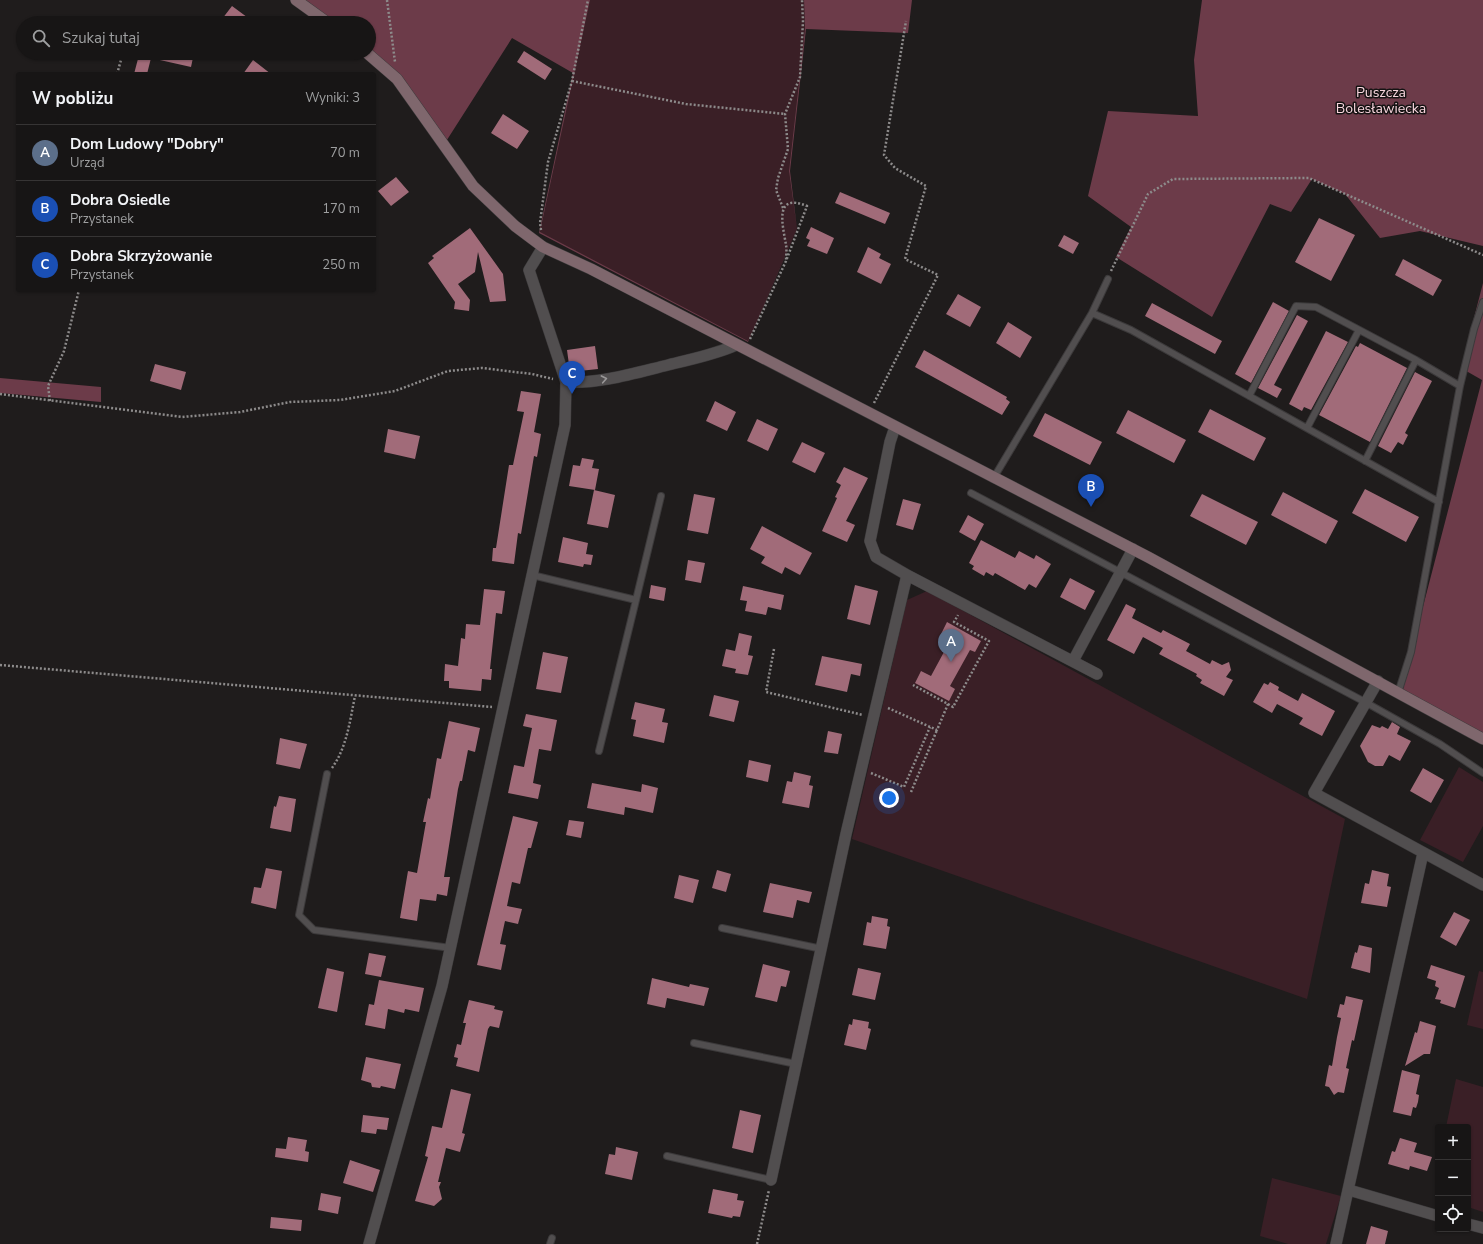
<!DOCTYPE html>
<html lang="pl">
<meta charset="utf-8">
<style>
:root{--surface:#171515;--page:#201e1e;--text:#f1f3f6;--muted:#9e9fa0;--line:#363434;--accent:#5acebd}
body{margin:0;font-family:"Nunito Sans",sans-serif;background:var(--page);color:var(--text)}
.controls{position:absolute;right:12px;bottom:12px;display:grid;overflow:hidden;border-radius:4px;box-shadow:0 1px 3px #0004}
.controls button{width:36px;height:36px;display:grid;place-items:center;padding:0;border:0;border-bottom:1px solid var(--line);background:var(--surface);color:var(--text);font:20px sans-serif}
.you{position:absolute;left:889px;top:798px;width:14px;height:14px;margin:-10px;border:3px solid #fff;border-radius:50%;background:#1a73e8;box-shadow:0 0 0 6px #1a73e833}
.badge{display:grid;place-items:center;width:26px;height:26px;border-radius:50%;background:var(--accent);color:#fff;font-size:13px;font-weight:700}
.pin{position:absolute;translate:-50% -33px;filter:drop-shadow(0 1px 2px #0008)}
.pin::after{content:'';position:absolute;top:21px;width:14px;height:12px;background:inherit;clip-path:polygon(0 0,100% 0,50% 100%)}
.list{margin:0;padding:0;list-style:none}
h2{display:flex;justify-content:space-between;align-items:center;height:52px;margin:0;padding:0 16px;font-size:17px}
h2 small{font-size:13px;font-weight:400;color:var(--muted)}
.list li{display:grid;grid-template-columns:26px 1fr auto;gap:12px;align-items:center;box-sizing:border-box;height:56px;padding:0 16px;border-top:1px solid var(--line)}
.list b{display:block;font-size:15px;white-space:nowrap}
.list p{margin:0;font-size:13px;white-space:nowrap;color:var(--muted)}
.list em{font-size:13px;font-style:normal;color:var(--muted)}
.icon{flex:none;width:22px;height:22px;fill:none;stroke:currentColor;stroke-width:2;stroke-linecap:round;stroke-linejoin:round}
.map{position:relative;flex:none;width:1483px;height:1244px;overflow:hidden}
.search{position:absolute;background:var(--surface);box-shadow:0 1px 3px #0004;left:16px;top:16px;width:360px;height:44px;display:flex;align-items:center;gap:10px;box-sizing:border-box;padding:0 14px;border-radius:22px;color:var(--muted);font-size:15px}
.panel{position:absolute;background:var(--surface);box-shadow:0 1px 3px #0004;left:16px;top:72px;width:360px;height:220px;border-radius:4px}
.map>svg:first-child{display:block}
.green{fill:#3a1f26}
.forest{fill:#6c3b49}
.building{fill:#a16b79}
.lines{fill:none;stroke-linecap:round;stroke-linejoin:round}
.service-casing{stroke:#3c3a3b;stroke-width:8}
.minor-casing{stroke:#3c3a3b;stroke-width:12}
.secondary-casing{stroke:#3c3a3b;stroke-width:12}
.path{stroke:#8d8b8b;stroke-width:2.5;stroke-dasharray:2 2;stroke-linecap:butt}
.service{stroke:#514e4f;stroke-width:6}
.minor{stroke:#514e4f;stroke-width:11}
.secondary{stroke:#7f676d;stroke-width:11}
.oneway{stroke:#9a9798}
.labels{text-anchor:middle;dominant-baseline:central;stroke-width:3;stroke-linejoin:round;paint-order:stroke}
.park-label{font-size:14px;fill:#f8d5dd;stroke:#151313}
</style>
<div class="map">
<svg width="1483" height="1244" viewBox="0 0 1483 1244">
<rect width="100%" height="100%" fill="#1f1c1c"/>
<path class="green" d="M569,0H804L805,29L789,171L797,229L748,341L540,233L574,73Z
M927,591L1345,819L1307,999L852,839L907,600Z
M1459,767L1483,782V826L1463,862L1420,840Z
M1479,971L1483,972V1029L1467,1025Z
M1456,1079L1483,1087V1212L1468,1207V1127H1446Z
M1272,1178L1341,1196L1326,1244H1288L1260,1236Z"/>
<path class="forest" d="M299,0H590L540,232L748,341L797,229L789,171L805,29L804,0H912L908,33L806,29L790,171L797,229L748,342L539,233L573,73L512,38L445,143L369,53V23H330Z
M1202,0H1483V246L1420,231L1380,238L1345,194L1312,179L1291,212L1270,204L1212,317L1116,257L1131,227L1088,196L1108,111L1198,116L1194,60Z
M1483,283V739L1400,695L1482,380L1461,368Z
M0,378L101,387V402L0,393Z"/>
<path class="building" d="M232,6L255,23H219Z
M524,51L552,69L545,80L517,62Z
M151,53H194L191,67L151,58L147,74H134L139,55L151,58Z
M253,60L271,74H243Z
M503,114L529,131L517,149L491,133Z
M396,177L409,192L391,206L378,191Z
M840,192L890,213L885,224L835,203Z
M1319,218L1355,235L1331,281L1295,262Z
M811,227L834,238L827,254L807,246L810,240L806,238Z
M470,228L503,274L506,301L490,302L478,252L475,272L458,284L470,300L469,311L454,309L455,302L428,263L434,258L432,256Z
M1064,235L1079,243L1073,254L1058,246Z
M868,247L881,254L879,258L891,264L881,284L857,272Z
M1403,259L1442,280L1433,296L1395,275Z
M958,294L981,307L970,327L946,314Z
M1273,302L1289,311L1251,383L1235,374Z
M1152,303L1222,341L1215,354L1145,316Z
M1297,315L1308,321L1274,385L1282,389L1277,398L1258,388Z
M1008,322L1032,337L1020,358L996,343Z
M1326,331L1348,342L1311,410L1304,407L1302,411L1289,404Z
M1360,343L1407,368L1370,442L1319,415L1356,346L1358,347Z
M595,346L598,369L570,372L567,350Z
M924,350L1007,397L1006,399L1010,402L1002,415L915,367Z
M155,364L186,372L181,390L150,381Z
M1415,372L1432,381L1405,433L1408,435L1403,445L1398,442L1391,453L1378,446Z
M521,391L541,394L534,432L541,434L537,457L534,456L521,534L518,533L514,564L492,561L493,548H496L509,465H513L524,412L517,411Z
M715,401L736,412L727,431L706,421Z
M1210,409L1266,438L1254,461L1198,432Z
M1128,410L1186,440L1174,463L1116,433Z
M1045,413L1102,442L1090,465L1033,436Z
M757,419L778,429L768,451L747,441Z
M388,429L420,436L415,459L384,452Z
M802,442L825,453L815,473L792,462Z
M582,458L594,460L592,468L599,469L595,490L569,486L573,465L580,466Z
M844,467L868,478L846,521L855,525L847,542L822,531L837,498L835,497L841,485L836,482Z
M1365,489L1419,517L1406,542L1352,513Z
M594,490L615,495L608,528L587,524Z
M1283,492L1338,521L1326,544L1271,515Z
M694,494L715,498L708,534L687,530Z
M1202,494L1258,522L1246,545L1190,516Z
M903,499L921,504L913,530L896,525Z
M968,515L984,524L975,541L959,532Z
M762,526L812,553L800,575L785,567L782,574L761,563L765,557L750,549Z
M563,537L588,543L586,554L593,555L591,565L584,564L583,567L558,562Z
M981,540L1015,558L1019,551L1034,559L1036,555L1051,564L1036,588L1029,584L1025,590L995,573L993,576L986,572L984,576L972,569L974,566L969,563Z
M688,560L705,563L701,583L685,580Z
M1070,578L1095,591L1085,610L1060,597Z
M651,585L666,588L664,601L649,598Z
M855,585L878,591L870,625L847,619Z
M743,586L784,595L781,610L768,607L766,615L745,611L747,601L740,600Z
M484,589L505,591L502,614L496,613L490,669H492L491,680L482,679L481,691L449,688V681H444L445,664L458,666L461,638L465,639L466,624L480,625Z
M1126,604L1136,609L1132,618L1161,633L1163,630L1190,644L1186,651L1210,664L1212,660L1222,665L1229,662L1231,670L1226,677L1233,680L1224,696L1200,683L1202,680L1196,676L1197,674L1159,654L1163,648L1143,637L1134,654L1107,640Z
M947,622L981,641L975,652L970,650L950,686L955,689L949,701L915,683L921,671L931,676L951,639L941,634Z
M739,633L752,636L748,655L753,656L748,675L735,673L736,669L722,666L726,649L735,651Z
M543,652L568,657L561,693L536,689Z
M822,656L862,664L860,676L851,674L847,692L815,685Z
M1270,682L1279,687L1278,690L1298,701L1302,693L1335,711L1322,736L1299,724L1303,718L1277,704L1272,713L1253,702L1264,683L1268,685Z
M714,695L739,701L734,722L709,716Z
M635,702L665,709L662,722L668,723L664,743L633,736L636,720L631,719Z
M526,714L557,720L551,751L539,749L533,783L541,785L538,799L508,793L514,765L524,767L532,728L523,726Z
M449,721L480,728L475,752L468,750L462,781H460L458,789L444,877H450L447,896L437,894L436,901L420,899L417,921L400,918L408,871L417,873L426,822H423L428,798L430,799L437,758L441,759Z
M1392,722L1400,727L1397,734L1411,741L1400,761L1389,755L1383,766H1375L1368,762L1360,746L1372,725L1380,728L1382,726L1388,729Z
M828,731L842,734L838,754L824,752Z
M280,738L307,744L300,769L276,764Z
M749,760L771,765L768,782L746,777Z
M1423,768L1444,780L1431,803L1410,791Z
M794,772L811,776L809,785L813,786L809,808L782,803L787,781L792,782Z
M592,783L641,792L642,784L658,788L653,813L625,807L624,815L587,808Z
M279,796L296,799L291,832L270,828L274,806L276,807Z
M513,816L538,822L531,848H528L520,884L512,882L507,906L522,909L518,924L505,921L500,944L506,945L501,970L477,965Z
M569,820L584,822L581,838L566,835Z
M266,868L282,871L276,909L251,903L254,887L261,888Z
M717,870L731,874L726,892L712,888Z
M1372,870L1389,874L1387,886L1391,887L1387,907L1361,903L1365,883L1369,884Z
M679,875L699,880L693,903L674,898Z
M770,883L812,892L809,903L797,900L793,918L763,912Z
M1454,912L1470,920L1456,946L1440,937Z
M872,916L888,919L887,926L890,927L886,949L863,945L867,922L871,923Z
M1359,945L1372,948L1370,973L1351,968L1355,952L1357,953Z
M369,953L386,956L381,977L365,974Z
M763,964L790,971L786,987L781,986L777,1002L755,997Z
M1431,965L1465,976L1455,1008L1440,1003L1441,1000L1435,999L1439,988L1435,986L1436,981L1427,978Z
M327,968L344,972L337,1012L318,1008Z
M858,968L881,973L875,1000L852,995Z
M652,978L689,987L690,984L709,988L704,1006L667,998L665,1008L647,1004Z
M379,980L424,988L419,1012L405,1009L404,1013L388,1009L385,1029L365,1025L369,1004L374,1005Z
M1346,996L1363,1000L1354,1041L1352,1040L1346,1068L1349,1069L1344,1093L1338,1092L1334,1095L1329,1087L1325,1086L1329,1065L1332,1066L1337,1037L1341,1018L1337,1017L1340,1004L1344,1005Z
M469,1000L495,1006L494,1009L503,1011L499,1028L490,1026L488,1029L479,1072L456,1066L458,1058L454,1057L457,1044L461,1045L466,1023H463Z
M853,1019L869,1022L868,1028L871,1029L866,1050L844,1045L849,1024L852,1025Z
M1420,1021L1436,1026L1430,1054H1424L1405,1066L1415,1032L1417,1033Z
M366,1057L401,1064L395,1089L381,1086L380,1088L372,1087L371,1083L361,1080Z
M1402,1070L1420,1075L1416,1094L1419,1095L1418,1102L1416,1108L1413,1107L1411,1116L1393,1112Z
M451,1089L471,1094L462,1133L465,1134L460,1152L446,1148L438,1182H441L439,1187L442,1199L434,1206L415,1201L428,1157L425,1156L432,1126L442,1128Z
M740,1110L761,1115L753,1153L732,1148Z
M363,1115L389,1118L387,1130L377,1129L376,1134L361,1132Z
M288,1137L307,1140L305,1151L309,1152L308,1162L275,1157L276,1148L286,1149Z
M1400,1138L1417,1143L1414,1152L1432,1157L1427,1171L1410,1166L1409,1170L1388,1164L1392,1151L1395,1152Z
M616,1147L638,1152L632,1180L605,1174L609,1154L615,1155Z
M350,1160L380,1170L373,1192L343,1183Z
M713,1189L738,1194L737,1200L744,1201L740,1217L733,1216L732,1218L708,1213Z
M321,1193L341,1197L338,1214L318,1210Z
M271,1217L302,1220L301,1231L270,1228Z
M1371,1226L1388,1231L1385,1244H1366Z"/>
<g class="lines">
<defs>
<path id="service" d="M1092,313L1131,330L1439,502
M1249,396L1296,306L1316,307L1416,360L1460,386
M1307,428L1359,330
M1365,461L1416,360
M993,479L1092,313L1108,279
M971,493L1365,702L1440,744L1483,773
M532,575L636,600L599,751
M636,600L661,496
M1398,693L1411,652L1460,386L1474,329L1483,302
M327,774L299,915L314,930L451,948
M722,928L822,949
M694,1043L796,1064
M667,1156L771,1180
M550,1244L552,1238"/>
<path id="minor" d="M566,382C599,384 635,373 668,365C691,359 714,355 736,345
M907,575L1097,674
M1073,661L1133,549
M1378,681L1314,793L1483,885
M771,1180L846,834L907,575L876,557L870,541L890,442L895,427
M1349,1190L1438,1216
M1468,1224L1483,1228
M369,1244L442,986L565,425L566,382L529,270L543,247
M1336,1244L1423,853"/>
<path id="secondary" d="M296,0L328,23
M367,53L397,79L473,186L515,226L543,247L591,269L1148,557L1483,739"/>
</defs>
<use href="#service" class="service-casing"/>
<use href="#minor" class="minor-casing"/>
<use href="#secondary" class="secondary-casing"/>
<path class="path" d="M387,0L395,62
M117,74L123,53
M572,81L686,104L785,114
M783,208L776,190L778,178L788,149L785,114L800,77L803,21L802,0
M541,230L540,223L548,162L572,81L588,0
M1111,271L1148,194L1173,179L1309,178L1483,255
M750,339L786,261L807,206C773,192 783,226 786,245C787,250 786,256 786,261
M0,394L182,417L240,412L290,402L340,400L395,391L448,371L482,368L532,374L553,379
M50,401L48,386L64,351L79,290
M874,403L938,275L905,259L926,186L895,168L884,155L906,21
M774,649L766,692L863,715
M0,665L492,707
M948,704L953,707L989,641L954,622L958,615
M888,708L937,730L948,704L913,685
M332,768C347,747 350,720 355,696
M871,773L904,787L930,727
M911,792L937,730
M757,1244L769,1190"/>
<use href="#service" class="service"/>
<use href="#minor" class="minor"/>
<use href="#secondary" class="secondary"/>
</g>
<defs><path id="oneway-chevron" d="M-2-3.5L2.5 0L-2 3.5" fill="none" stroke-width="1.6" stroke-linecap="round" stroke-linejoin="round"/></defs>
<use class="oneway" href="#oneway-chevron" transform="translate(604 379) rotate(-11)"/>
<g class="labels">
<g class="park-label">
<text x="1381" y="92">Puszcza<tspan x="1381" dy="16">Bolesławiecka</tspan></text>
</g>
</g>
</svg>
<div class="controls">
<button>+</button>
<button>−</button>
<button><svg class="icon" aria-label="locate" viewBox="0 0 24 24"><circle cx="12" cy="12" r="6"/><path d="M12 2v4M12 18v4M2 12h4M18 12h4"/></svg></button>
</div>
<div class="you"></div>
<div class="pin badge" style="left:951px;top:662px;background:#5c6f8a">A</div>
<div class="pin badge" style="left:1091px;top:507px;background:#1a4fb4">B</div>
<div class="pin badge" style="left:572px;top:394px;background:#1a4fb4">C</div>
<div class="search"><svg class="icon" aria-label="search" viewBox="0 0 24 24"><circle cx="10" cy="10" r="6"/><path d="M15 15l6 6"/></svg>Szukaj tutaj</div>
<section class="panel">
<h2>W pobliżu<small>Wyniki: 3</small></h2>
<ul class="list">
<li><span class="badge" style="background:#5c6f8a">A</span><div><b>Dom Ludowy &quot;Dobry&quot;</b><p>Urząd</p></div><em>70 m</em></li>
<li><span class="badge" style="background:#1a4fb4">B</span><div><b>Dobra Osiedle</b><p>Przystanek</p></div><em>170 m</em></li>
<li><span class="badge" style="background:#1a4fb4">C</span><div><b>Dobra Skrzyżowanie</b><p>Przystanek</p></div><em>250 m</em></li>
</ul>
</section>
</div>
